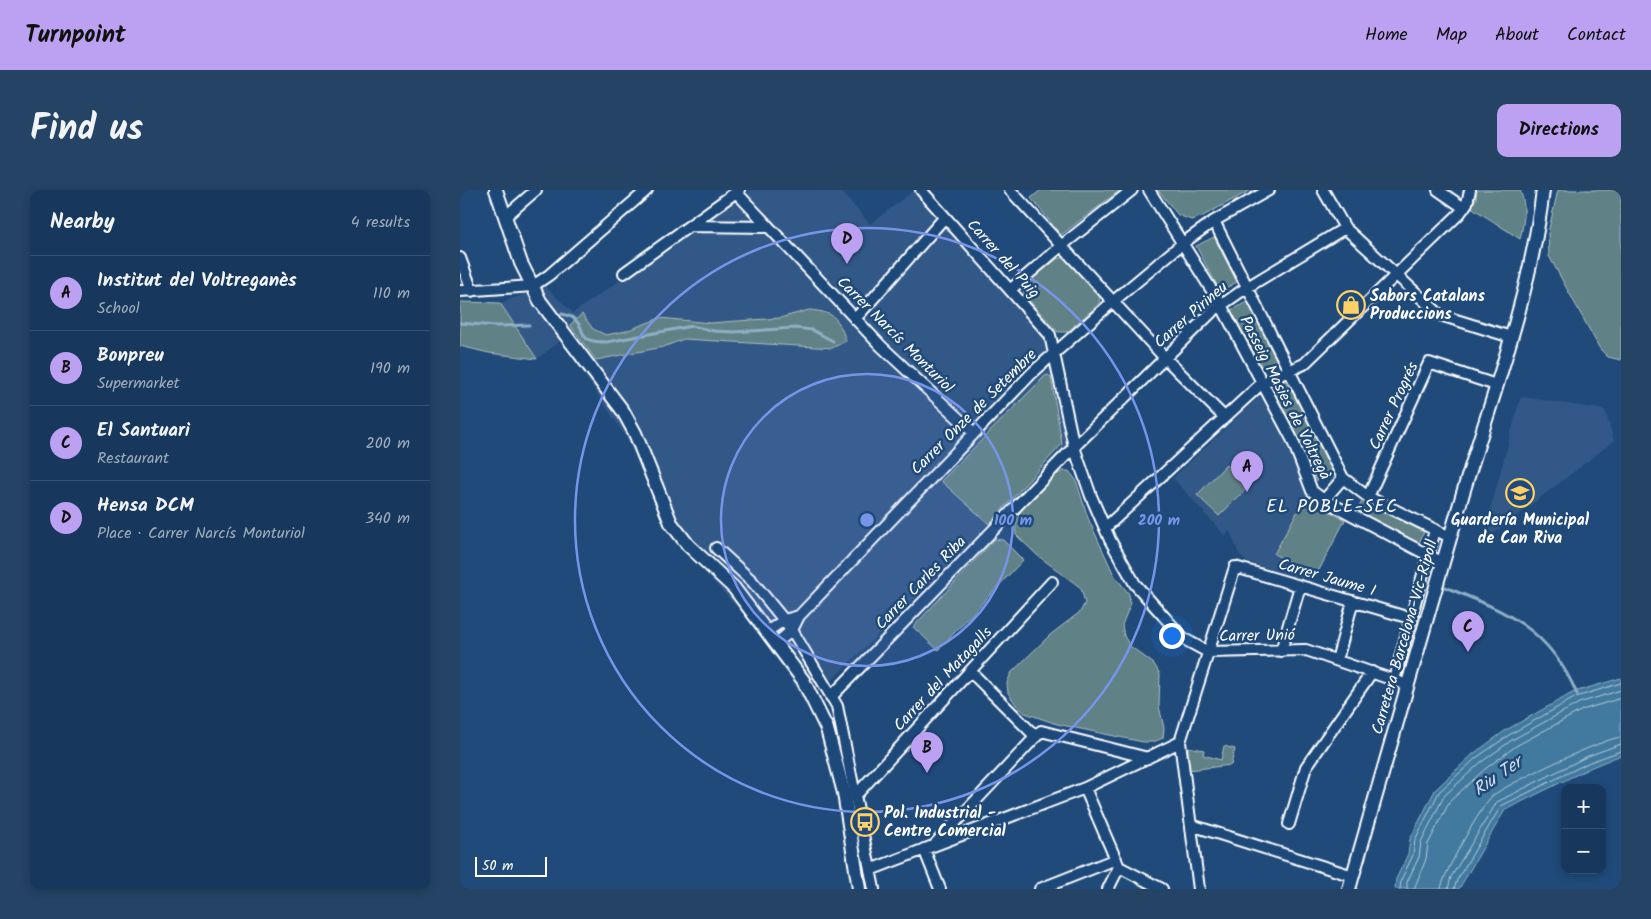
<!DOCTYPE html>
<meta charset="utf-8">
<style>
:root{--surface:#17385c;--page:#244365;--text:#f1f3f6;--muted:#9eacbb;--line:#365272;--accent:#bca0f2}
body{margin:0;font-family:Kalam,sans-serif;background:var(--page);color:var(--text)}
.controls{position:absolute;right:15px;bottom:15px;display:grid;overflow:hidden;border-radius:10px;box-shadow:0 2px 8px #0003}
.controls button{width:45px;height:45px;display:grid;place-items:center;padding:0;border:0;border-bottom:1px solid var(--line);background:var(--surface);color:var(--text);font:25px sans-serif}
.scale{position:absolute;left:15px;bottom:12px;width:72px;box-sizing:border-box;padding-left:5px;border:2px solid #fff;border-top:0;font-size:14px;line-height:18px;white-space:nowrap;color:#fff;-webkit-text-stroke:4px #1f4a7a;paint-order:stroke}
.you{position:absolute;left:711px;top:445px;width:18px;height:18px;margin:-12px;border:4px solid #fff;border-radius:50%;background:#1a73e8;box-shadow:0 0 0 8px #1a73e833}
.badge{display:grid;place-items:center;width:32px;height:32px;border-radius:50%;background:var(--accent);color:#111;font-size:16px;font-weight:700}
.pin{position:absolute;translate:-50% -41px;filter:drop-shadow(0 1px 2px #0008)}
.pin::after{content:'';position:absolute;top:26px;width:18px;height:15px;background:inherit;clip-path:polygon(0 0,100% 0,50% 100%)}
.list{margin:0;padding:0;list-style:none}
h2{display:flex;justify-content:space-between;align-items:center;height:65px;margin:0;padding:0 20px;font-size:21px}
h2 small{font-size:16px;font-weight:400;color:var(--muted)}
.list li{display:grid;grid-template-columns:32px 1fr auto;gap:15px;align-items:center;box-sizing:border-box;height:75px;padding:0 20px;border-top:1px solid var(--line)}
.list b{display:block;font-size:19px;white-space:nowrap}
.list p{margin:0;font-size:16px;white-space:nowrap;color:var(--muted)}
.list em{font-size:16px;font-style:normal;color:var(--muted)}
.map{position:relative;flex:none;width:1161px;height:699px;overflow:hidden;border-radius:10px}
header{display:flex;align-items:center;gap:30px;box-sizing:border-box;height:70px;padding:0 25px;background:var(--accent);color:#111}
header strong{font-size:24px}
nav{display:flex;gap:28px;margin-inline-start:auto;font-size:18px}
.intro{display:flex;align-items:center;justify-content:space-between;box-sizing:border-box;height:120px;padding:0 30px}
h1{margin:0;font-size:35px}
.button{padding:12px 22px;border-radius:10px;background:var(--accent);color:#111;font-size:18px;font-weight:700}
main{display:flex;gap:30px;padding:0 30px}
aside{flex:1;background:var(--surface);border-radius:10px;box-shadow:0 2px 8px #0003}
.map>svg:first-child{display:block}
.built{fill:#305887;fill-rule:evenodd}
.green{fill:#608185;stroke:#b0c0c2}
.water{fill:#437a9f;stroke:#8eafc5}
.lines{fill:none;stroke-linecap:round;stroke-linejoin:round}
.shore{stroke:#b4cad9;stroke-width:1}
.stream{stroke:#8eafc5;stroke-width:3}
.minor-casing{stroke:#fff;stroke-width:14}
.tertiary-casing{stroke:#fff;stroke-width:16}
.minor{stroke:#1f4a7a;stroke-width:10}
.tertiary{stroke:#1f4a7a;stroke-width:12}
.ring{fill:none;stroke:#7795e8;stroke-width:2.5}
.labels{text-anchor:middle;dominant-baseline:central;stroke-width:5;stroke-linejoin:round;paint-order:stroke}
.street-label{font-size:16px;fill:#fff;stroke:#1f4a7a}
.poi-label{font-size:16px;font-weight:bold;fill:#fff;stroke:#1f4a7a;text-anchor:start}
.neighbourhood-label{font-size:18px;letter-spacing:1px;fill:#fff;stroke:#1f4a7a}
.water-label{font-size:18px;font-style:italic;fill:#d0dee7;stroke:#1f4a7a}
.centre{fill:#7795e8;stroke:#1f4a7a;stroke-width:2.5}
.ring-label{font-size:15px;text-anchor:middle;font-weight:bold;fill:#7795e8;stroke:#1f4a7a;stroke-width:5;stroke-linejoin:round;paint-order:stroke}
</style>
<header>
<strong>Turnpoint</strong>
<nav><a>Home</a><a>Map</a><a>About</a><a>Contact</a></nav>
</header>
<div class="intro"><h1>Find us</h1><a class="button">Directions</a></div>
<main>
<aside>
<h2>Nearby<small>4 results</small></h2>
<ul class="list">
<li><span class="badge">A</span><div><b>Institut del Voltreganès</b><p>School</p></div><em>110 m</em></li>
<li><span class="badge">B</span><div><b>Bonpreu</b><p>Supermarket</p></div><em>190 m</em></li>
<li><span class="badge">C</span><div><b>El Santuari</b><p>Restaurant</p></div><em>200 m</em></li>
<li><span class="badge">D</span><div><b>Hensa DCM</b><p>Place · Carrer Narcís Monturiol</p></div><em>340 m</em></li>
</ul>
</aside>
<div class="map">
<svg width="1161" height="699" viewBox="0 0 1161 699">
<rect width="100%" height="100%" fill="#1f4a7a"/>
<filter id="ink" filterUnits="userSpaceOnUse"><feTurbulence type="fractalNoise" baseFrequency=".02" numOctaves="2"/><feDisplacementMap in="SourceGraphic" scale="10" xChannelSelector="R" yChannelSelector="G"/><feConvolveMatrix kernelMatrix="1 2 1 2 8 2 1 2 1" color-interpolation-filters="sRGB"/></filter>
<g filter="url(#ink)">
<path class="built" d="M290,0H380L410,34L453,1L587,151L607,256L346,516L330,488L283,424L220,355L193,309L166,247L101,150L77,169L40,113L86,97L113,123ZM349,120L368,121L372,158L224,149L203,157L136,170L122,124L133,139L146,145L166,141L200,128L250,133L320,128Z
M803,206L853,312L885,330L853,392L787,372L779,364L770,341L765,346L713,288L798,207Z
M1063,207L1145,220L1154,251L1033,344L1025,339L1060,209Z"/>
<path class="green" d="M581,0H660L601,45L571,8Z
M698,0H791L741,27L731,30L718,25Z
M1017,0H1060C1067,18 1064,31 1060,49L1011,17L1016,9Z
M1098,0H1161V170L1148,167L1140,159L1089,66L1088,43Z
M754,47L777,92L760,101L736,56Z
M598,68H607L640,105L639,114L607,142H598L564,105V96Z
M789,111L818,170L800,179L771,120Z
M0,112L40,113L77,169L29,163L0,156Z
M349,120C374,122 378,127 386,151L372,158L224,149L203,157L136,170L110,135L122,124L133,139L146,145L166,141L200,128L250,133L320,128Z
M588,185L591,187L602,254L529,334L481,291L585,186Z
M829,189L874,283L857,291L812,197Z
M766,275L788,297L759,326L737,305Z
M603,281H609L616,290L628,328L654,385L669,404L670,415L662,435L664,446L670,456L694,474L700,484L699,516L704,538L703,548L693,552H683L597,534L565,523L557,516L548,503L547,493L551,483L590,445L620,422L625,413L621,398L577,365L556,345C552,318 582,292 603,281Z
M845,308L885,330L856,386L814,364Z
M902,311L964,342L958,355L896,324Z
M535,349L543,350L563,370L478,460L453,437Z
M764,556L775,559L771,575L729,580L728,557L744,560L743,565L761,570Z"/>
<path class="water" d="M1161,488V565L1132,577L1045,620L999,699H935L936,689L948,664L950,649L975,600L1013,564L1046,540L1114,502Z"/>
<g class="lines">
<path class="shore" d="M940,699L941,690L953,665L955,650L979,602L1016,568L1049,545L1116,507L1161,493
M947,699V692L959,667L961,652L984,606L1020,573L1052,550L1119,513L1161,500
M954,699L966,669L968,654L990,611L1025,579L1056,556L1122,520L1161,508
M981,699C981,687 1023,614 1032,606C1045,595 1146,547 1161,547
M988,699L991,687L1037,612L1128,566L1161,554
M994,699L997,690L1041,616L1130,572L1161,561"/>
<path class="stream" d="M102,124C105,125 110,126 113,128C130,141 113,152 147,152L232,136L254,141L274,142L335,138L352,140L373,151
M0,133L35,136L69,135
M985,397C1047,422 1089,438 1117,504"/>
<defs>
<path id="minor" d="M461,0L590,145L614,257L631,306L650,350L675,394L724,449L748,462L846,460L948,495
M550,0L705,168L764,227
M689,0L761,115L832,249L852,301L864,310L983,373
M863,0L885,38L980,125L1051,147
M978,0L1004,18
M276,2L421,156L514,243
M46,26L76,0
M754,31L883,288L908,307L990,347
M230,36L308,37
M0,68L12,101
M164,83L279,0
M550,100L601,56L672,0
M0,101L73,96L89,85L187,0
M395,129L485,27
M908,307L969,173L1036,195
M864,310L883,288
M645,338L802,193L844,174L1000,23L1007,13L1010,0
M256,358L292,391L332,440L377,516L414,699
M339,426L572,183L650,114L723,53L754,31L809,0
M308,441L324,430L339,426L332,440L317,453
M821,461L840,396
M877,470L893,411
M511,482L576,547
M934,490L975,340
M371,507L614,257L753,121L786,98L885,38
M625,598L659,677L702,699
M395,606L592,392
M829,634L846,577L912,482
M731,635L893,686
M476,653L581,541L688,568
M464,659L480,699
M410,680L625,598L720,552
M580,699L656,669
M648,699L659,677
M739,699L720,552L775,377L950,428"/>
<path id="tertiary" d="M36,0L61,73L80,111L163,221L175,243L211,333L228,355L274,398L343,490L367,539L384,603L399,699
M889,699C928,567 964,435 1003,303C1033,204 1071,103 1083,0"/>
</defs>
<use href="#minor" class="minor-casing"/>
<use href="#tertiary" class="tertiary-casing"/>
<use href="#minor" class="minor"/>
<use href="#tertiary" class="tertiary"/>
</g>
</g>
<circle cx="407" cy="330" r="146" fill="#7795e8" fill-opacity=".12"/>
<g class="ring">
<circle cx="407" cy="330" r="146"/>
<circle cx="407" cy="330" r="292"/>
</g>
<defs>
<symbol id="shop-ring" viewBox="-11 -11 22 22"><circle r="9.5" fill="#1f4a7a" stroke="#ffd166" stroke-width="1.5"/><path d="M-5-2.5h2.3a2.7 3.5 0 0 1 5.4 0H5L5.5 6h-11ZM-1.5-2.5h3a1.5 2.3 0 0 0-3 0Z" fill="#ffd166"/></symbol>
<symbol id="school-ring" viewBox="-11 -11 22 22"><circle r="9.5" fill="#1f4a7a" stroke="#ffd166" stroke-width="1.5"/><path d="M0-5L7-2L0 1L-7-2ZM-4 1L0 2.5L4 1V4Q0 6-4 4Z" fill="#ffd166"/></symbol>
<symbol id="bus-ring" viewBox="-11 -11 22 22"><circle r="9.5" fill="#1f4a7a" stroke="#ffd166" stroke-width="1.5"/><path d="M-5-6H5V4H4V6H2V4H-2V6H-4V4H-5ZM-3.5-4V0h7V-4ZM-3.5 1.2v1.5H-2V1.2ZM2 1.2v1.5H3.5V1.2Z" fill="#ffd166"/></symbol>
</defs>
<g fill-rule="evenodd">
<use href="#shop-ring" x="875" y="99" width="32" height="32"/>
<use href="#school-ring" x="1044" y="287" width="32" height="32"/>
<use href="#bus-ring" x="389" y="616" width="32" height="32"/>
</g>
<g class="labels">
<g class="street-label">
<text transform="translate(543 69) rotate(48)">Carrer del Puig</text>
<text transform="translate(731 125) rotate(-41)">Carrer Pirineu</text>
<text transform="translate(435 145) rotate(45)">Carrer Narcís Monturiol</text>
<text transform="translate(825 208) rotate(63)">Passeig Masies de Voltregà</text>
<text transform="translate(934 216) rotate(-65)">Carrer Progrés</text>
<text transform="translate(514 222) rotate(-45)">Carrer Onze de Setembre</text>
<text transform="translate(867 388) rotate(16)">Carrer Jaume I</text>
<text transform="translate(461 393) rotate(-46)">Carrer Carles Riba</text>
<text transform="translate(797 446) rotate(-1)">Carrer Unió</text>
<text transform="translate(945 447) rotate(-74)">Carretera Barcelona-Vic-Ripoll</text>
<text transform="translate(483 489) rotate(-47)">Carrer del Matagalls</text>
</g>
<g class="poi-label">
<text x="910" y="106">Sabors Catalans<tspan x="910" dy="18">Produccions</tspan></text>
<text x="1060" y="330" text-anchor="middle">Guardería Municipal<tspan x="1060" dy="18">de Can Riva</tspan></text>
<text x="424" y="623">Pol. Industrial -<tspan x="424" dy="18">Centre Comercial</tspan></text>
</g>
<g class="neighbourhood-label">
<text x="872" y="317">EL POBLE-SEC</text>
</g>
<g class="water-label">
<text transform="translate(1038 587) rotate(-35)">Riu Ter</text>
</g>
</g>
<circle cx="407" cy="330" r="8" class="centre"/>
<g class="ring-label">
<text x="553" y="335">100 m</text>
<text x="699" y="335">200 m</text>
</g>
</svg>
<div class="controls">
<button>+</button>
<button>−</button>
</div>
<div class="scale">50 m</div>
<div class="you"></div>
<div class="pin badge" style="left:787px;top:302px">A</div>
<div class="pin badge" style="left:467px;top:583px">B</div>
<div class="pin badge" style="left:1008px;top:462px">C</div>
<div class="pin badge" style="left:387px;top:74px">D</div>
</div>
</main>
